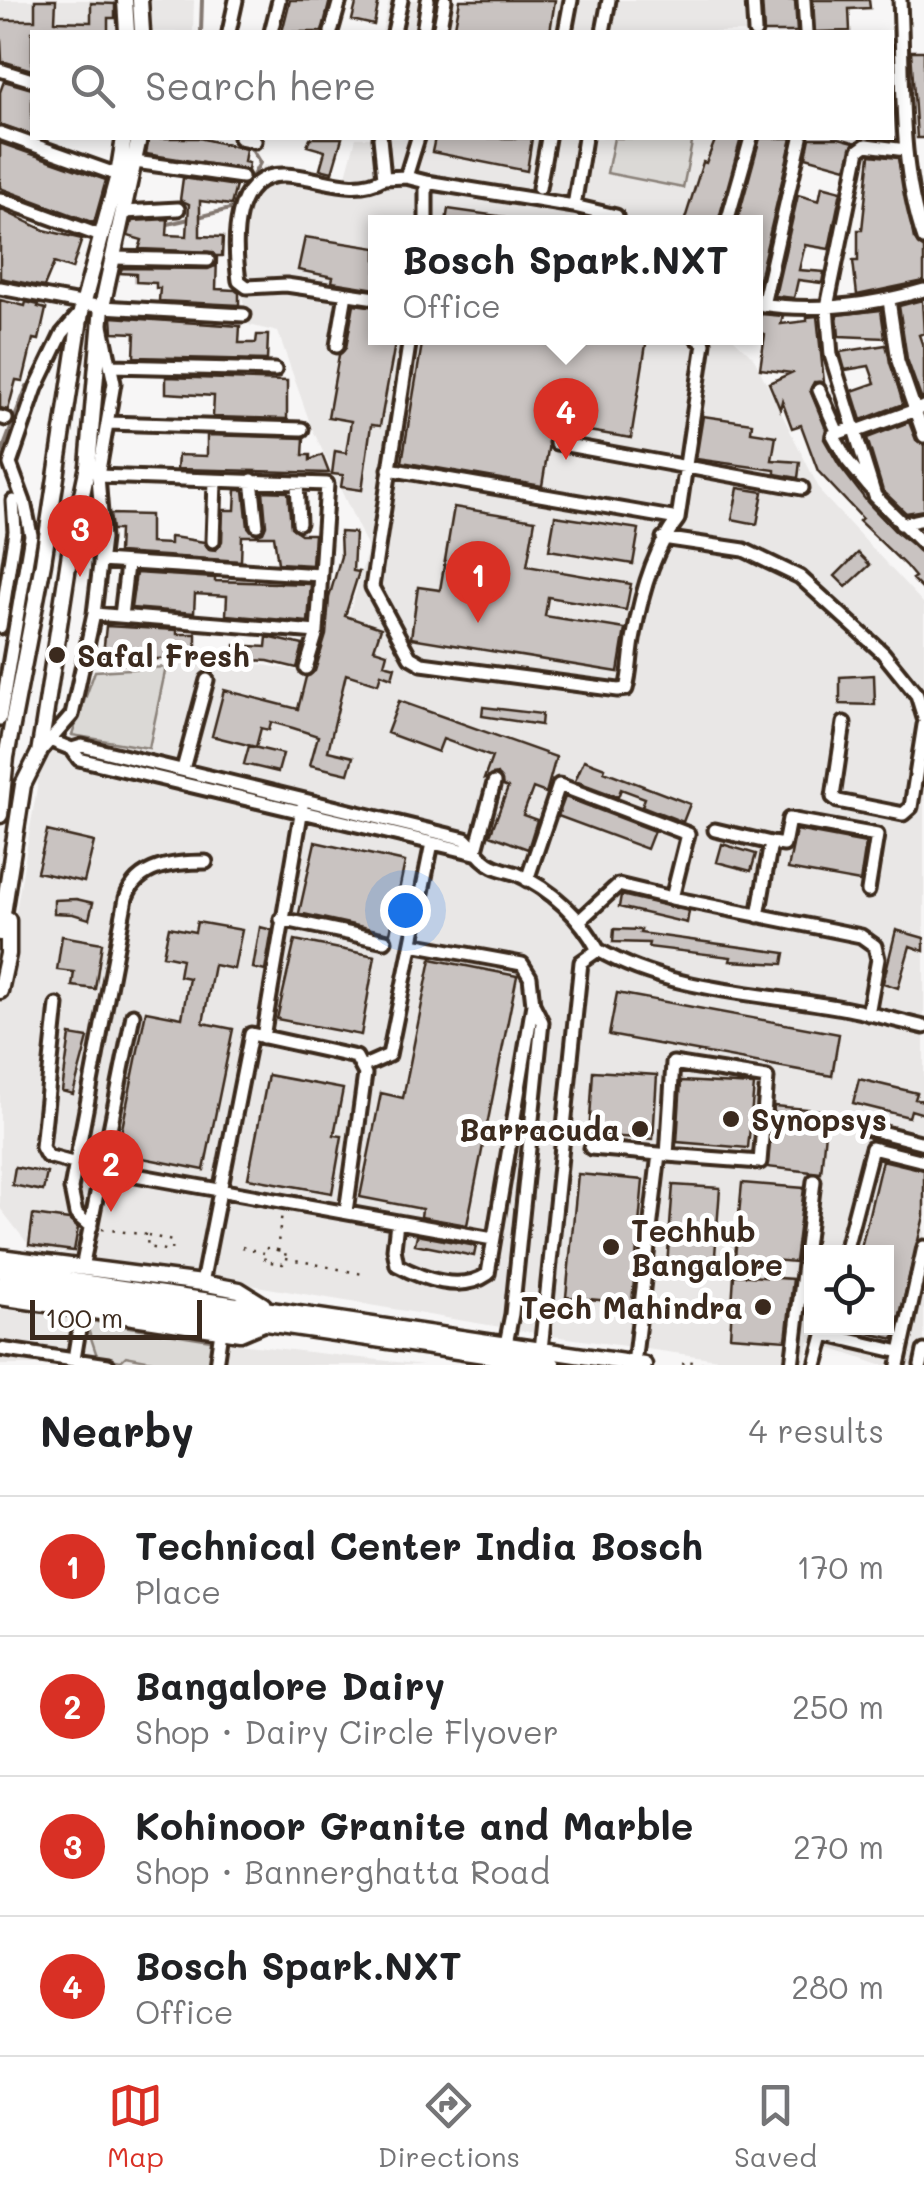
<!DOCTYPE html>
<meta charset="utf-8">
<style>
:root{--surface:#fff;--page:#f2f2f2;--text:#202124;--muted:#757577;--line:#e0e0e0;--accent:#d93025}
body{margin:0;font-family:Mali,sans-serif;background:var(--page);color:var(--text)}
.controls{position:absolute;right:30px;bottom:30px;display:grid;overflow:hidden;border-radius:0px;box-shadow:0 5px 15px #0003}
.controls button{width:90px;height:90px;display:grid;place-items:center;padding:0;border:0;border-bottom:2px solid var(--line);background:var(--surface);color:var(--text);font:50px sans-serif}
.scale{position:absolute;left:30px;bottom:25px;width:172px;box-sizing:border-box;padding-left:10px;border:5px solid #3b2a1e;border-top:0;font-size:28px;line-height:35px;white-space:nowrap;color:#3b2a1e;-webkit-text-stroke:8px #fff;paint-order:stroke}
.you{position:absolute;left:405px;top:910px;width:35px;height:35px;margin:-25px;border:8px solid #fff;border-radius:50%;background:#1a73e8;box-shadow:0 0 0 15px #1a73e833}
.badge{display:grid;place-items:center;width:65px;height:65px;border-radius:50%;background:var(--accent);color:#fff;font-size:32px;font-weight:700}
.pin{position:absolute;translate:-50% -82px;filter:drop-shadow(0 2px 5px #0008)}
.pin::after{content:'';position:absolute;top:52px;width:35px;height:30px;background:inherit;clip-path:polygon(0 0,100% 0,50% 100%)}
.popup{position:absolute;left:368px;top:215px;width:395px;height:130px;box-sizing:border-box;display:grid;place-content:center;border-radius:0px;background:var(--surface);filter:drop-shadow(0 2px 8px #0005);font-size:32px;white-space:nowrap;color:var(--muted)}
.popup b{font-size:38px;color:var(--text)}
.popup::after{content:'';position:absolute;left:50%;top:100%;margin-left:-20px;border:20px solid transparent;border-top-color:var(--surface)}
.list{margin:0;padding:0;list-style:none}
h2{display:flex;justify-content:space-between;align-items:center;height:130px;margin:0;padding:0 40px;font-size:42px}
h2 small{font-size:32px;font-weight:400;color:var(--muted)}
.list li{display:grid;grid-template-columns:65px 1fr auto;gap:30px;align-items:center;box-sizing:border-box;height:140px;padding:0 40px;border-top:2px solid var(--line)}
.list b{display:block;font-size:38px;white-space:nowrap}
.list p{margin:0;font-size:32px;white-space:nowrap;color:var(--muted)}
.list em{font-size:32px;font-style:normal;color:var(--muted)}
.icon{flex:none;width:55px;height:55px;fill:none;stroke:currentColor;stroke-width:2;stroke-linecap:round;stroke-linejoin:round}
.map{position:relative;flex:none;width:924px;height:1365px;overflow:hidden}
.search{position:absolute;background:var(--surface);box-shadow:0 5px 15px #0003;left:30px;right:30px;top:30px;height:110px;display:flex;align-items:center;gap:25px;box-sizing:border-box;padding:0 35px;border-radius:0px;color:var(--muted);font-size:38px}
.sheet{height:690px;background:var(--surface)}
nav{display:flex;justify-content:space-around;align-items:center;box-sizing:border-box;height:140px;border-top:2px solid var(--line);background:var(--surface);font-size:28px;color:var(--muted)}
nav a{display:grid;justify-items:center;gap:5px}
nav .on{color:var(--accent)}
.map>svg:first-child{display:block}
.built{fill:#e9e7e6;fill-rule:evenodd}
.green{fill:#dbd9d6;stroke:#8b827a;stroke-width:2.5}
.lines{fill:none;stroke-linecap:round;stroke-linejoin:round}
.stream{stroke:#847972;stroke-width:4}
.building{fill:#c9c3c1;stroke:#3b2a1e;stroke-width:2.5}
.minor-casing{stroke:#3b2a1e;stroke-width:19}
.major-casing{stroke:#3b2a1e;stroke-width:21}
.path{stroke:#3b2a1e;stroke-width:2.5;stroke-dasharray:2.5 8;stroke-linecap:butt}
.minor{stroke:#fff;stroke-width:11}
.major{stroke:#fff;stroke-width:14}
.poi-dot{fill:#3b2a1e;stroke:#fff;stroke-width:4}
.labels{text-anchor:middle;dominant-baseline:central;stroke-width:10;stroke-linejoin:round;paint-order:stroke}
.poi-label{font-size:30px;font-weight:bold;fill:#3b2a1e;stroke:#fff;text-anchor:start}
</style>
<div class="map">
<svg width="924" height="1365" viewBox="0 0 924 1365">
<rect width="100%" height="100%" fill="#f7f6f6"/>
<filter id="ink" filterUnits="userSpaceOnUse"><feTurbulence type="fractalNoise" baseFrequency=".01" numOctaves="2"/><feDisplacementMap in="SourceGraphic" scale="20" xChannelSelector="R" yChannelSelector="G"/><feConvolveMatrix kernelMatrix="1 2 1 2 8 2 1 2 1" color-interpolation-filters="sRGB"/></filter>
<g filter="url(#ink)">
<path class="built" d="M0,0H116L119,32H32V71L0,59Z
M149,0H194L193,32H151Z
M389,0H747V32H382Z
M356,138H714L682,222H376V338H733L753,357L822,494L924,604V1365H880L809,1341L804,1365H761L553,1336L31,1248L0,1208V1006L41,764L72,735L149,748L166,667L220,658L332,676L368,548L311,426L278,332L249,325L227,236L238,196L264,165L345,179ZM812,1252H886V1328H812Z
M9,1309L220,1342L423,1365H0V1310Z"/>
<path class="green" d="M614,138H693L683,188L607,173Z
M166,667L149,748L72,735L95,671Z
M85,1320L217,1341L211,1365H173L126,1356L121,1361L97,1356Z"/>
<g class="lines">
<path class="stream" d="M201,32L202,0
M198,217L234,208L260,163L249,145
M164,225L189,219
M0,457L27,386"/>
</g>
<path class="building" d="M35,0H56L55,21L91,22V3L115,4V18H108V32H32V70L2,61L0,20H35Z
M290,0H330L322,32H282Z
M357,0H379L374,25L352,20Z
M460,0H555L550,32H454Z
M762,0H795L797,32H764Z
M813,0H869L870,8L849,9L850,31L815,32Z
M911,51H924V138H917Z
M4,81L32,89V135L0,124V92Z
M149,138H199L246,149L244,162L249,163L248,170L146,154Z
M310,138H342L332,172L320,169L325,151L307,146Z
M435,138H532L527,171L432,152Z
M716,138H741L718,222H684L703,162L706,163Z
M760,138H792L756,292V222H737Z
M810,138H839L854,142L846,168L806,157Z
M0,143L106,180L94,223L0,188Z
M870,155L898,158L914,239L924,249V281L857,295L853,261H858V230H862Z
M183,178L236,186L231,205L200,201V236L223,237L222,256H217L216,289L235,290L239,293V305L159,301L160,288H156V283L136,282V274L120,273L122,268L208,269L215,266L217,259L212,252L139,249L142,240L128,236L132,221L168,219L167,235L187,236L189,204L180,200Z
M822,186L841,191L829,249L805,245L799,270L824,272L822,283L798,280L794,298L775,296L798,195L819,201Z
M0,209L44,230L82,239L72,269L54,263L44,287L0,278Z
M448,209L505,217L504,222H446Z
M305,237L376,248V289L332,282L333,277L298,270Z
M0,300L25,306L26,302L39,305L38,307L46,309L39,340L33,339L23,381L16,380L8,410L0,408Z
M922,300L924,333L919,335L924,349V398H921L907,359L899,306Z
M354,304L376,307V338H396L380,426L371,425L362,490L341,487L343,475L332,474L335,451L346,453L351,421L328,417L339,355L346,348Z
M881,310L885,338L839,336L837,315Z
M761,314L783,316L781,324L807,321V317L817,316L824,382H814L810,390L826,429L824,439L839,465L868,503L895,531L924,554V591L912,579L915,577L905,565L859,521L862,518L818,471L801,425L792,428L782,401L780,409L769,383L791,373L760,369L765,334L756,331Z
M112,317L240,326L239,343H256L257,335H268L267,360L134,357L135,333L113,332Z
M423,338H647L631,438L552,425L542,486L402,462Z
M886,345L903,404L861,420L852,391L875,383L869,366L845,370L840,352Z
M166,377L287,381V419L213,417L214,396L166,393Z
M703,416L752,423L751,432L776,436L772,460L800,462L798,478L775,474V470L696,459Z
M909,422L916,440L924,445V510L906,513L883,491L867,438Z
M207,435L304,438L303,455H310V460L322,455L329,473L177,469L178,455L207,456Z
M738,488L763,492L757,524L732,519Z
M236,490H244L248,527L257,534L263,532L266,525L263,491L288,492L291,527L301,534H314L312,565L278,563L274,536H242L241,561L118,553L119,530H112L110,514L150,515V543L170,544V537L179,538L204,542L209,549L216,550L222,541L223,510H235Z
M454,507L535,520L527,566L631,584L626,610L548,597L545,616L625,629L618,672L411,638L418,587L440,590Z
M555,516L639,529L633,564L549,550Z
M340,532L355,533L353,571L359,572L345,616L381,628L374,649L387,653L384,664L395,667L392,678L381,674L378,684L346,674L328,751L353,757L348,774L310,765L318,736L293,728L271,722L269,730L261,728L256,747L212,736L224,690L298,709L306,677L315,671L326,635L329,598L341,556Z
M858,553L870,565L846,587L835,576Z
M136,573L215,578V581L311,584L308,622L226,615L227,596L195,594L194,613L131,608Z
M106,626L177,630V634H196V653L177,652L176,658L141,660V664H102Z
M267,637L303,645L297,668L268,661L234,659L235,645L266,647Z
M874,675L875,705L840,704V677Z
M399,701L556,757L546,793L533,788L523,815L537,820L528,849L490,835L508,788L503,786L497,774L484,779L492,757L443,739L438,752L387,733Z
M483,707L542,714L541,725L482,716Z
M249,746L283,754L278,772L244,764Z
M584,760L605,768L604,771L690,804L683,822L642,806L645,798L621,789L618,797L575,781Z
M565,797L654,831L647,849L558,816Z
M796,830L866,843L860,882L788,869Z
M47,831L94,842L84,882L37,872Z
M315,842L405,862L390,933L299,913Z
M722,844L756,854L751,871L717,862Z
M621,895L689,911L687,923L619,907Z
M76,899L93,903L89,919L73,914L54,913V900Z
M197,922L242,930L234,969L214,965L203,1023L233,1029L204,1170L117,1153L146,1011L182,1018L189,978L179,976L182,959L163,955L169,927L195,932Z
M260,927L272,930L265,971L253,968Z
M614,929L641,930L640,933L785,953L783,964L730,961L731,957L648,947L649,943L613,942Z
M896,930L924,938V951L910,946L898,988L883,983Z
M62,936L102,943L95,989L72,986L74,972L57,970Z
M295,940L375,956L361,1035L277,1019Z
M431,959L517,976L467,1225L421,1217L422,1209L360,1197L381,1093L403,1098Z
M617,993L839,1034L832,1076L609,1035Z
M70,1035L88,1038L73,1094L62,1091Z
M593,1071L657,1075L653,1139L589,1135Z
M268,1075L343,1089L334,1135L342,1136L332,1193L248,1178Z
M859,1079L917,1093L915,1099L924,1101V1114L911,1110L909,1117L853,1103Z
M681,1081L754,1085L748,1148L677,1142Z
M774,1106L827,1111L821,1173L767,1167Z
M882,1160L924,1170V1216L894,1339L860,1331L861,1328H886V1252H860Z
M15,1167L47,1173L43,1191L12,1185Z
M578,1174L643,1180L632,1303L566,1297Z
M742,1183L804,1188L795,1262L735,1257Z
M673,1185L720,1188L714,1269L667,1266Z
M33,1215L69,1220L78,1228L74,1251L29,1245Z
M417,1235L476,1246L474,1256L415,1244Z
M734,1275L793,1279L786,1340L730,1336Z"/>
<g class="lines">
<defs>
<path id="minor" d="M753,0L755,32
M804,0L806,32
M900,0C904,78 898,164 924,239
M229,32L236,0
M271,32L279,0
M331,32L340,0
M394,32L401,0
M423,32L428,0
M439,32L445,0
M565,32L571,0
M603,32L609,0
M0,70L32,80
M0,133L118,175
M240,138L255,141
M380,138L384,178L406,177L426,182V222
M906,150L866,145L859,150L827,307L831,355L875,496L924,545
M135,162L242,177
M406,177L418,138
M426,182L574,206L585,138
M539,188L548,138
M0,199L101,236
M574,206L616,216L617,222
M124,212L178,209
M727,222L751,138
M113,258L208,260
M0,288L102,307L244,315
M376,298L286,285L247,287L239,281C234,245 230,173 285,175C320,176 352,196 384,178
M889,300L898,361L924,436
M760,304C814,312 872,305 924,290
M763,305L801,138
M410,338L372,587L410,657L422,664L618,690L626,689C631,671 630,653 634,635C641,595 653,550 678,519
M337,346L346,294
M112,366L275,370
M819,390L838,433
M0,417L6,419
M108,423L302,429
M855,427L833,435L847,460L870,488
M857,431L924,407
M556,443L802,488
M389,469L678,519L704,343L697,338
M98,476L327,484L317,632L306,668
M252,480L257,525
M297,483L299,523
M901,524L924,519
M663,538L744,550L800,577L883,653L917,695L924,718
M213,541L215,481
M100,561L320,575
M94,614L317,632
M121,616L127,565
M0,627L15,531L13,501
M0,719L31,535L24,502L10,464L36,388L62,334L81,312
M844,723L833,797L838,801L903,814L911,807L924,725
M52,741L72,749L79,759L475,853
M72,749L82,746L465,839C475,848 480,860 493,866C501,870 509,871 517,874C551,889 581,917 598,950L581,962L541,1350
M39,753L72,715L94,614L103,539L98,476L114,383L102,326
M183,769L207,680
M715,830L771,843L758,916
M771,843L784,845L789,819L877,835L868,891
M475,853L494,783
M527,880L559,785L688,834L672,898L618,885L579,921
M672,898L861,936L875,946L878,959L868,1014
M281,919L385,941
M598,950C673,993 765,993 848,1009C873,1014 899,1021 924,1027
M57,1005L42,1147L47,1156L77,1164
M263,1037L302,808
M362,1067L389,1055L432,843
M865,1128L924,1143
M591,1148L659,1154L634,1364
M659,1154L667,1155L760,1162L767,1078L673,1063L667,1155
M102,1169L493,1239
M397,1222L394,1249L397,1265C423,1279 461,1293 488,1274L533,1004L530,977L522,964L412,944
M91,1227L76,1214L71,1189L126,898C137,865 175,862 206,862
M845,1252L872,1148L924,1161
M82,1268L133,1015
M202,1283L251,1034L356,1057L365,1074L346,1212
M824,1334L900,1352
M506,1344L512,1314L542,1022L533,1004
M0,1349L108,1365
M74,1359L82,1311
M216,1365L221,1331
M792,1365L814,1181
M816,1365L826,1328
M898,1365L924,1247
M921,1365L924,1351"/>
<path id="major" d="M125,0L127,32
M140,0L142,32
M0,815L6,757L43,563L81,312L118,175L124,138
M0,933L23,785L39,753L44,723L71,546L88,466L102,307L139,138
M0,991L8,954V920
M0,1257L202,1283L239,1290L263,1305
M0,1270L644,1365
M0,1284L553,1365
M0,1297L240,1333L266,1322"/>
</defs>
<use href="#minor" class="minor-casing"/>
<use href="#major" class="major-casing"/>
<path class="path" d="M102,1229L148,1235L147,1247L171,1251L172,1241L148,1235
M242,1247L264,1253
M277,1250L286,1252L283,1264L264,1261L267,1248L277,1250L282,1213
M286,1258L367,1275
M683,1365L684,1361L719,1365"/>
<use href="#minor" class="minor"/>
<use href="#major" class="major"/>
</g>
</g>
<g class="poi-dot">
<circle cx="57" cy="655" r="10"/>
<circle cx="731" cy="1119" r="10"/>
<circle cx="640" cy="1129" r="10"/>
<circle cx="611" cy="1247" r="10"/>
<circle cx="763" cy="1307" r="10"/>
</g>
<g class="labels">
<g class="poi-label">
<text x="77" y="655">Safal Fresh</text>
<text x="751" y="1119">Synopsys</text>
<text x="620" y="1129" text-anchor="end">Barracuda</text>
<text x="631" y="1230">Techhub<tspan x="631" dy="34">Bangalore</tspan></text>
<text x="743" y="1307" text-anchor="end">Tech Mahindra</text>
</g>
</g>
</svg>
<div class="controls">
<button><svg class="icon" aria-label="locate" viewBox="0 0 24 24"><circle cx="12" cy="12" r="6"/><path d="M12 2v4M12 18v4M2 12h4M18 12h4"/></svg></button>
</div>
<div class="scale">100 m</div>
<div class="you"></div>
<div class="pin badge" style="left:478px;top:623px">1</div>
<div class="pin badge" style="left:111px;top:1212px">2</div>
<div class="pin badge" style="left:80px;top:577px">3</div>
<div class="pin badge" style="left:566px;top:460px">4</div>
<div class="popup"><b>Bosch Spark.NXT</b>Office</div>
<div class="search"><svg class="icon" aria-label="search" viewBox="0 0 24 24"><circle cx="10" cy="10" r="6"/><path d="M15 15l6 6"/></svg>Search here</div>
</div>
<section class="sheet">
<h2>Nearby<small>4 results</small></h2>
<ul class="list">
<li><span class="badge">1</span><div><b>Technical Center India Bosch</b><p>Place</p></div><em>170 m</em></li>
<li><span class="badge">2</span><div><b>Bangalore Dairy</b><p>Shop · Dairy Circle Flyover</p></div><em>250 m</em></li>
<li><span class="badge">3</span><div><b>Kohinoor Granite and Marble</b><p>Shop · Bannerghatta Road</p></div><em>270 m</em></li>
<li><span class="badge">4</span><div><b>Bosch Spark.NXT</b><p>Office</p></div><em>280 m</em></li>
</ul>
</section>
<nav>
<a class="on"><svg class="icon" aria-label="map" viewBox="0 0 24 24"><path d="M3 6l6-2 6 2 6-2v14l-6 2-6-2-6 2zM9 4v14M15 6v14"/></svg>Map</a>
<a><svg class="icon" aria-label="directions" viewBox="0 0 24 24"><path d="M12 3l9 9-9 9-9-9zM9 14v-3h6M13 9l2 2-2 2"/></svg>Directions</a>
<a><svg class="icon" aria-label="saved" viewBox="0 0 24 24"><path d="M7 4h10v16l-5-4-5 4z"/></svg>Saved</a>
</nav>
